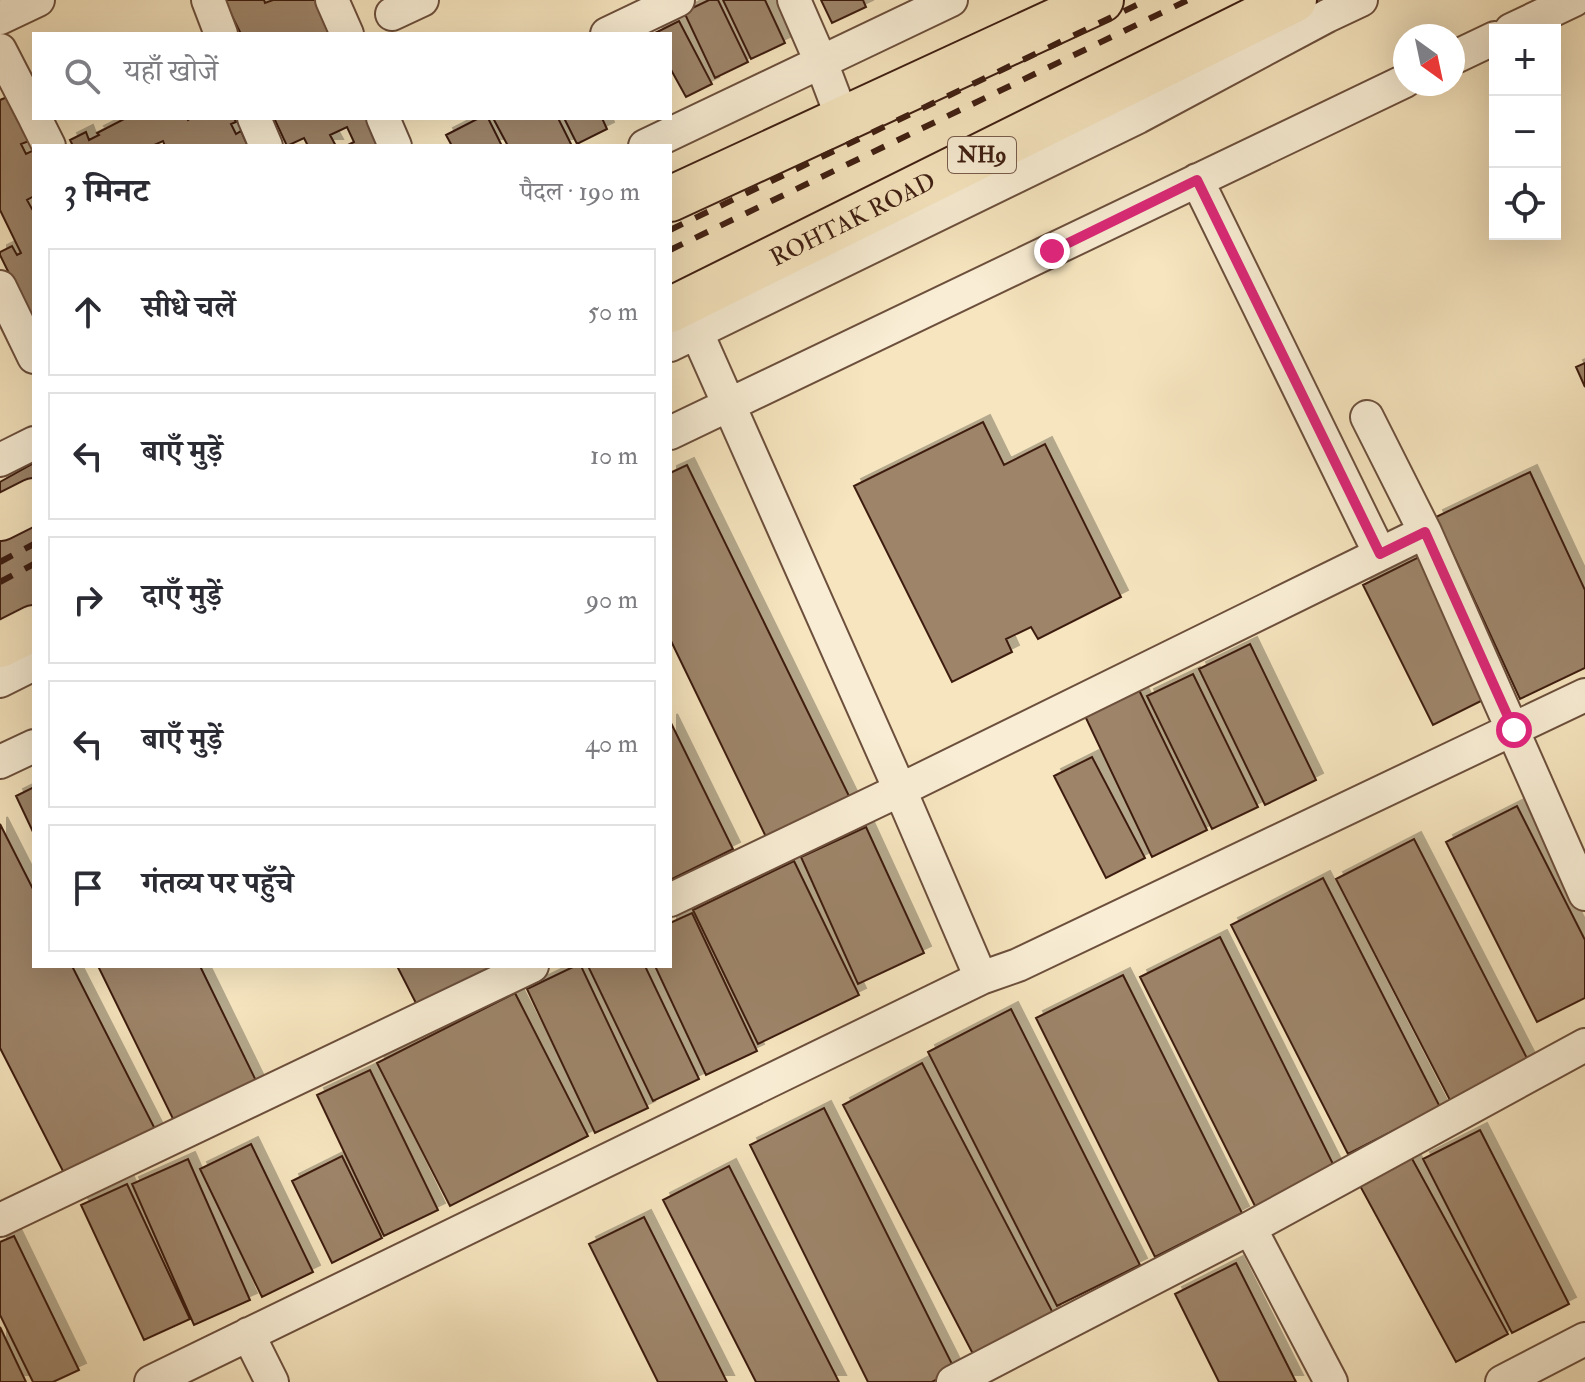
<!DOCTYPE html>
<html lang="hi">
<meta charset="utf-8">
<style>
:root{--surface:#fff;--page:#f7f7f7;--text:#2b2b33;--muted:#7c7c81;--line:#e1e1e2}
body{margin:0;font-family:"IM FELL Double Pica","Noto Serif Devanagari",serif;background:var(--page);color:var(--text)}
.controls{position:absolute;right:24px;top:24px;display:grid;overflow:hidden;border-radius:0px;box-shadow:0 8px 32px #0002}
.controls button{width:72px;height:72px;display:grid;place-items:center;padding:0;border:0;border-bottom:2px solid var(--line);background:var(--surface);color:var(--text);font:40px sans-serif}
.compass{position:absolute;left:1393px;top:24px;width:72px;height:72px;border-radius:50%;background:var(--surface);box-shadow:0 8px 32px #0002;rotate:147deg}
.stop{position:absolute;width:24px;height:24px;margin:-18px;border:6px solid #db2777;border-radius:50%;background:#fff}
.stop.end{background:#db2777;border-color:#fff;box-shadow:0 2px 8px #0008}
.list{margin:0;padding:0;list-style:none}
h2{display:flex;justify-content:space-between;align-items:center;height:104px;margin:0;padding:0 32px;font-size:34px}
h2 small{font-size:26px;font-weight:400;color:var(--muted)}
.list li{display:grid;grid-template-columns:52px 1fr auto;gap:24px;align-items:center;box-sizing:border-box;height:128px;margin:0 16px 16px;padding:0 16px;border:2px solid var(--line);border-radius:0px}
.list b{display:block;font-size:30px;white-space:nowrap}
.list em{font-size:26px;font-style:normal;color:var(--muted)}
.icon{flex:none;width:44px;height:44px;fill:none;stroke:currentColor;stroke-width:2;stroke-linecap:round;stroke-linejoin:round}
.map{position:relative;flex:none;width:1585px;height:1382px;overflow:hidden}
.search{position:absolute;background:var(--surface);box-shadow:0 8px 32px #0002;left:32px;top:32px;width:640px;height:88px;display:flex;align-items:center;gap:20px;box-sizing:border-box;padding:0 28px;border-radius:0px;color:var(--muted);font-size:30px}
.panel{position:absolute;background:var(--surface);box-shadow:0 8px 32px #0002;left:32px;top:144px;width:640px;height:824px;border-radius:0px}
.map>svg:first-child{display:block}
.building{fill:#9e856b;stroke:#3e1d11;stroke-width:2;filter:url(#shadow)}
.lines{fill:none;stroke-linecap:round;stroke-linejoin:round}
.minor-casing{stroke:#6c4f3c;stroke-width:36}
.highway-casing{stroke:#3e1d11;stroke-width:48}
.minor{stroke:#f9eed5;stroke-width:32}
.highway{stroke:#f6e5bf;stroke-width:44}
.rail{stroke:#3e1d11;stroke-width:6;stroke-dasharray:14 14;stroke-linecap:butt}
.route{stroke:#db2777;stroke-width:10}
.labels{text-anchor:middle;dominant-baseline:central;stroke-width:7;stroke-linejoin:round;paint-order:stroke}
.shield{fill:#f9eed5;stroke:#765c4c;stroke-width:2}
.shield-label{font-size:22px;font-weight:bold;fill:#3e1d11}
.street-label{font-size:24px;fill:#3e1d11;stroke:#f9eed5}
</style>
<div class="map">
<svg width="1585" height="1382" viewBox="0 0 1585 1382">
<defs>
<filter id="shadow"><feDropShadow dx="7" dy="-7" stdDeviation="0" flood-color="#0004"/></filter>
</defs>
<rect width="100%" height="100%" fill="#f6e5bf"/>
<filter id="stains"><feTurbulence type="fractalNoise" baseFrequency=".0025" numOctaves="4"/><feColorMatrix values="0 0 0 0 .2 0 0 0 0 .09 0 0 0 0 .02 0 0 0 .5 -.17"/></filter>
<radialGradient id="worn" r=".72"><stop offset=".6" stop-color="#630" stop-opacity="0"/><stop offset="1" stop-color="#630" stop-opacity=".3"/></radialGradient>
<path class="building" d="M224,0H264L265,3L273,0H319L332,34H241Z
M709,0H718L748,62L715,78L684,12Z
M723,0H765L785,43L751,59Z
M821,0H863L866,7L832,23Z
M679,21L712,84L686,97L670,68V34H653Z
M7,97L29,141L21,144L26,154L34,150V196L27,200L32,209L34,208V324L0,255V252L12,246L17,255L21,253L0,210V100Z
M126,118H187L188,120L191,118H234L236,122L231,124L236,134L241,131L248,146H165L163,141L152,146H73L70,140L86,132L89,140L99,135L97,133Z
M274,118H375L388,146H346L354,142L347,127L330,135L336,146H308L304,138L287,146Z
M479,118H488L502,146H452L446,135Z
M493,118H558L572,146H508Z
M564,118H602L607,129L577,144Z
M1585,363V387L1576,367Z
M983,422L1004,465L1045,444L1121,597L1038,639L1031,627L1006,639L1012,652L952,682L854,486Z
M34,463V615L0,633V482Z
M687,465L850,798L767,839L670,639V473Z
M1530,472L1585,590V668L1520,699L1436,517Z
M1423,555L1493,695L1433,725L1363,585Z
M1250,644L1316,780L1265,805L1199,669Z
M1193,674L1258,807L1212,829L1147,696Z
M1139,690L1207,830L1152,857L1085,716Z
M670,721L733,849L670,880Z
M1092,757L1145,858L1106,878L1054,776Z
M34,787V834L16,796Z
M1517,806L1585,940V998L1537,1022L1446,842Z
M0,824L34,891V966H72L156,1131L66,1177L0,1048Z
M866,827L924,953L858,984L801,857Z
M1414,839L1531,1066L1453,1106L1336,879Z
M794,861L859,995L758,1044L693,910Z
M1323,878L1440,1107L1348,1154L1231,925Z
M692,913L757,1051L706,1075L655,966H670V923Z
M1220,937L1336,1170L1257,1210L1140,977Z
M98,966H200L260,1089L178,1129Z
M397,966H509L420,1011Z
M575,966H581L648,1108L595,1133L527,989Z
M588,966H645L699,1079L653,1101Z
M1123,975L1242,1213L1155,1257L1036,1018Z
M515,993L588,1136L450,1206L377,1063Z
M1011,1009L1140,1265L1057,1306L928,1052Z
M922,1063L1053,1313L973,1354L843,1105Z
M370,1070L438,1210L384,1236L317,1095Z
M824,1108L955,1370L932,1382H868L750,1145Z
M1480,1130L1569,1304L1512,1333L1423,1159Z
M251,1144L313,1272L262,1297L200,1169Z
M1410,1155L1508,1334L1456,1362L1359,1184Z
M342,1156L382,1238L332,1263L292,1181Z
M188,1159L250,1300L194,1325L132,1184Z
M729,1166L839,1382H756L663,1200Z
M127,1184L190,1319L144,1340L81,1205Z
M644,1217L727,1382H658L589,1244Z
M14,1236L79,1370L53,1382H33L0,1315V1242Z
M1236,1263L1296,1382H1219L1175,1294Z
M0,1327L26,1382H0Z"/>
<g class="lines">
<defs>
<path id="minor" d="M208,0L221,34
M332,0L347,34
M794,0L821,62L843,120
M392,14L422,0
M0,18L38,0
M1511,30L1574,0
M607,34L678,0
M0,50L34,116
M1453,58L1495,38
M35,118L49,146
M254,118L266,146
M383,118L395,146
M645,146L951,0
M1197,180L1380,554
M0,287L34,357
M689,315L900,790L981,978
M670,345L1138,117L1327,16L1361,0
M1367,417L1425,532L1585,894
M670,433L1405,81
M0,460L34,443
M0,681L34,664
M0,762L34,746
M670,900L900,790L1425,532
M0,1220L532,966
M1250,1228L1331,1382
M248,1334L272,1382
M151,1382L981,978L1018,965L1585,695
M953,1382L1250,1228L1585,1045
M1502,1382L1585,1339"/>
<g id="highway">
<path d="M670,199L1101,0"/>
<path id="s1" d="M670,310L1294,0"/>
<path d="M0,518L34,501"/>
<path d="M0,645L34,628"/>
</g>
</defs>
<use href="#minor" class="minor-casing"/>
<use href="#highway" class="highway-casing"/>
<use href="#minor" class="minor"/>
<use href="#highway" class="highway"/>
<path class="rail" d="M670,230L1147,0
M670,250L1188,0
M0,562L34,544
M0,582L34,564"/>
</g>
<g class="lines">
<path class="route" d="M1052,251L1197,180L1380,554L1425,532L1514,730"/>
</g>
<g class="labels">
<rect class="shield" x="948" y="137" width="68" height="36" rx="6"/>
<g class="shield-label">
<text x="982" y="155">NH9</text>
</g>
<g class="street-label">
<text stroke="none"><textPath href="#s1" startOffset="204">ROHTAK ROAD</textPath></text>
</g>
</g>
<rect width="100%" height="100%" filter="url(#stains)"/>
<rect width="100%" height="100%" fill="url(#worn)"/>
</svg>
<div class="controls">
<button>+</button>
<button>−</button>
<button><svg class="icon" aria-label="locate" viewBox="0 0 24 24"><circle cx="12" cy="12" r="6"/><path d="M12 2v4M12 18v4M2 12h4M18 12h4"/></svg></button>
</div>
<svg class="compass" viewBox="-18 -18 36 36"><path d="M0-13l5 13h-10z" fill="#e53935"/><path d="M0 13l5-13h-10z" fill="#7c7c81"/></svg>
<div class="stop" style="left:1514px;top:730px"></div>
<div class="stop end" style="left:1052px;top:251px"></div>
<div class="search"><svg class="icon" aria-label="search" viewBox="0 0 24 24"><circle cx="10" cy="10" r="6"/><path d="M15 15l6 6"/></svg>यहाँ खोजें</div>
<section class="panel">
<h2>3 मिनट<small>पैदल · 190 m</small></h2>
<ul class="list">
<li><svg class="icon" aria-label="ahead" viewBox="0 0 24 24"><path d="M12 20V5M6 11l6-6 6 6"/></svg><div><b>सीधे चलें</b></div><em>50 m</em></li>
<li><svg class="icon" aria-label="left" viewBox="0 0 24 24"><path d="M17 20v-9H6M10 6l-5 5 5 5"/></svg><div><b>बाएँ मुड़ें</b></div><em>10 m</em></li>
<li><svg class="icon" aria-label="right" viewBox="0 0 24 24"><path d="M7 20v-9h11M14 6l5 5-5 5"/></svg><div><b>दाएँ मुड़ें</b></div><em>90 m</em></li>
<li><svg class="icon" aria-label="left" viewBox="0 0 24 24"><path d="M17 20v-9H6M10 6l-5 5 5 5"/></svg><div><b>बाएँ मुड़ें</b></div><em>40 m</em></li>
<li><svg class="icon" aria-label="arrive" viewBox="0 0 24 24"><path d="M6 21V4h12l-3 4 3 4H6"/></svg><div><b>गंतव्य पर पहुँचे</b></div></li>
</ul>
</section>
</div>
